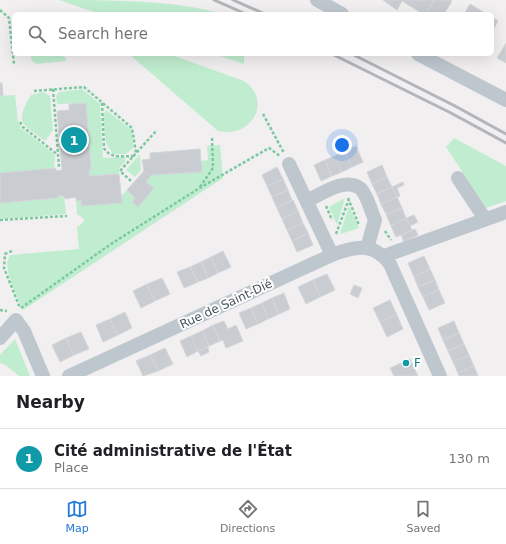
<!DOCTYPE html>
<meta charset="utf-8">
<style>
:root{--surface:#fff;--page:#f2f2f2;--text:#202124;--muted:#757577;--line:#e0e0e0;--accent:#227ad9}
body{margin:0;font-family:"DejaVu Sans",sans-serif;background:var(--page);color:var(--text)}
.you{position:absolute;left:342px;top:145px;width:14px;height:14px;margin:-10px;border:3px solid #fff;border-radius:50%;background:#1a73e8;box-shadow:0 0 0 6px #1a73e833}
.badge{display:grid;place-items:center;width:26px;height:26px;border-radius:50%;background:var(--accent);color:#fff;font-size:13px;font-weight:700}
.pin{position:absolute;translate:-50% -50%;border:2px solid #fff;box-shadow:0 1px 4px #0006}
.list{margin:0;padding:0;list-style:none}
h2{display:flex;justify-content:space-between;align-items:center;height:52px;margin:0;padding:0 16px;font-size:17px}
h2 small{font-size:13px;font-weight:400;color:var(--muted)}
.list li{display:grid;grid-template-columns:26px 1fr auto;gap:12px;align-items:center;box-sizing:border-box;height:60px;padding:0 16px;border-top:1px solid var(--line)}
.list b{display:block;font-size:15px;white-space:nowrap}
.list p{margin:0;font-size:13px;white-space:nowrap;color:var(--muted)}
.list em{font-size:13px;font-style:normal;color:var(--muted)}
.icon{flex:none;width:22px;height:22px;fill:none;stroke:currentColor;stroke-width:2;stroke-linecap:round;stroke-linejoin:round}
.map{position:relative;flex:none;width:506px;height:376px;overflow:hidden}
.search{position:absolute;background:var(--surface);box-shadow:0 4px 16px #0002;left:12px;right:12px;top:12px;height:44px;display:flex;align-items:center;gap:10px;box-sizing:border-box;padding:0 14px;border-radius:6px;color:var(--muted);font-size:15px}
.sheet{height:112px;background:var(--surface)}
nav{display:flex;justify-content:space-around;align-items:center;box-sizing:border-box;height:56px;border-top:1px solid var(--line);background:var(--surface);font-size:11px;color:var(--muted)}
nav a{display:grid;justify-items:center;gap:2px}
nav .on{color:var(--accent)}
.map>svg:first-child{display:block}
.green{fill:#c0edcf}
.building{fill:#c9cdd2;stroke:#d4d6db}
.lines{fill:none;stroke-linecap:round;stroke-linejoin:round}
.path{stroke:#7ac99f;stroke-width:2.5;stroke-dasharray:3 2;stroke-linecap:butt}
.minor{stroke:#bec7ce;stroke-width:14}
.rail{stroke:#b2b5b9;stroke-width:3}
.culture-dot{fill:#0f9aa8;stroke:#fff;stroke-width:1.5}
.labels{text-anchor:middle;dominant-baseline:central;stroke-width:4;stroke-linejoin:round;paint-order:stroke}
.street-label{font-size:12px;fill:#48545c;stroke:#fff}
.culture-label{font-size:12px;fill:#0d838f;stroke:#fff;text-anchor:start}
</style>
<div class="map">
<svg width="506" height="376" viewBox="0 0 506 376">
<rect width="100%" height="100%" fill="#f2eff0"/>
<path class="green" d="M59,0C108,0 177,0 222,14H100Z
M30,54H59L66,58V61L37,64L32,61Z
M129,54H169L244,81C274,102 250,139 218,131Z
M214,54H244V64Z
M82,89L100,104L103,158L125,157V162L119,168V174L89,176V170H91L86,103L57,104L56,96L59,92Z
M43,92L50,96L53,130L45,141C20,123 15,123 31,95Z
M15,95L18,121L21,128L54,154L55,156L54,168L0,173V96Z
M106,110L132,130L133,148L126,154H113L106,144L103,115Z
M454,138L506,166V201L486,208L446,147Z
M220,145L223,178L23,310C18,297 1,268 10,255L79,249L77,227L83,223L84,219L77,214L76,201L81,200L82,206L121,203V196L127,190L135,198L132,202L138,206L153,188L146,182L152,175L201,172V161L208,160L207,146Z
M139,155H140L141,170L135,177L126,170Z
M58,196H64L66,214L3,219L0,217V203L58,198Z
M345,198L337,225L329,207Z
M349,206L359,228L341,234L340,233Z
M15,339L16,341L30,376H19L7,366L0,363V355Z"/>
<path class="building" d="M383,0H434L426,14H423L402,1L397,10Z
M434,0H450L452,1L444,14H426Z
M470,4L485,13L464,14Z
M492,17L498,21L492,32Z
M506,43V63L497,58Z
M0,83H2L3,96H0Z
M86,103L91,170H89V176L119,174L122,203L81,206V200L76,201V197L65,199L64,196H58V198L0,203V173L56,168V171L62,170L57,111L69,110V104Z
M356,146L363,162L352,167L345,151Z
M200,149L202,172L152,175L150,177L144,171L142,160L150,159V153Z
M345,151L352,167L342,172L335,156Z
M335,156L342,172L332,176L325,160Z
M325,160L332,176L321,181L314,165Z
M382,165L387,177L372,184L367,172Z
M277,167L283,179L267,186L262,175Z
M144,171L150,177L146,182L154,188L138,207L132,202L135,198L127,190Z
M387,177L392,187L377,194L372,184Z
M283,179L288,190L272,197L267,186Z
M403,182L404,185L397,188L400,196L397,197L392,187Z
M392,187L397,197L381,204L377,194Z
M288,190L292,200L277,208L272,197Z
M397,197L402,208L386,214L381,204Z
M293,200L298,211L282,219L277,208Z
M402,208L406,218L391,226L386,214Z
M298,211L303,223L287,230L282,219Z
M414,215L418,222L410,226L406,218Z
M406,218L412,230L396,237L391,226Z
M303,223L308,233L292,241L287,230Z
M415,229L418,235L404,242L401,235Z
M308,233L313,245L297,252L292,241Z
M223,251L231,267L218,273L211,257Z
M424,256L430,269L414,277L408,263Z
M211,257L218,273L208,278L201,262Z
M201,262L208,278L198,282L190,267Z
M190,267L198,282L184,288L177,272Z
M430,269L435,280L418,287L414,277Z
M327,274L335,290L320,297L313,280Z
M162,278L170,294L155,301L147,284Z
M313,280L320,297L306,304L298,287Z
M435,280L439,290L423,297L418,287Z
M147,284L155,301L141,308L133,291Z
M354,285L362,288L358,298L350,294Z
M439,290L445,303L429,310L423,297Z
M284,293L290,309L279,314L272,298Z
M272,298L279,314L268,319L262,303Z
M390,300L397,315L380,322L373,308Z
M262,303L268,319L258,324L251,308Z
M251,308L258,324L246,329L239,313Z
M125,312L132,328L118,335L110,319Z
M397,315L403,329L387,337L380,322Z
M110,319L118,335L103,342L96,325Z
M224,321L228,329L236,325L243,341L226,348L223,340L220,341L213,325Z
M454,321L459,333L443,340L438,328Z
M213,325L220,341L209,346L202,331Z
M202,331L209,346L198,351L191,336Z
M81,332L89,349L74,355L66,338Z
M459,333L464,344L448,351L443,340Z
M191,336L198,351L187,357L180,341Z
M66,338L74,355L60,362L52,345Z
M464,344L469,355L453,362L448,351Z
M208,347L209,352L201,356L198,351Z
M165,348L173,364L158,371L150,355Z
M150,355L158,371L143,376L136,361Z
M469,355L474,366L458,373L453,362Z
M410,359L418,376H394L390,368Z
M474,366L478,376H459L458,373Z"/>
<g class="lines">
<path class="path" d="M0,10L9,18L14,64
M53,89L59,167
M34,91L84,87L132,128L136,153
M102,103L104,148C110,159 123,156 134,156
M263,114L284,153
M20,122L23,127L58,155
M131,181L120,171L157,130
M200,187L213,168L212,138
M348,198L359,225
M326,206L332,220
M0,220L67,216
M385,231L391,240
M336,234L349,199
M12,251L5,254L4,268L20,308
M21,308L111,244L198,189L269,148L280,156
M0,310L7,311"/>
<path class="minor" d="M317,0L342,14
M418,54L506,100
M289,164L332,255
M458,178L485,219
M307,201C321,194 346,176 361,189C368,197 371,211 375,220L367,248
M384,256L506,212
M0,338L16,320L24,331L43,376
M69,376L332,255C355,246 374,242 390,264L440,376"/>
<path class="rail" d="M214,0L246,14
M233,0L265,14
M332,54L451,113L506,143
M352,54L455,106L506,134"/>
</g>
<circle class="culture-dot" cx="406" cy="363" r="4"/>
<g class="labels">
<g class="street-label">
<text transform="translate(226 304) rotate(-25)">Rue de Saint-Dié</text>
</g>
<g class="culture-label">
<text x="414" y="363">F</text>
</g>
</g>
</svg>
<div class="you"></div>
<div class="pin badge" style="left:74px;top:140px;background:#0f9aa8">1</div>
<div class="search"><svg class="icon" aria-label="search" viewBox="0 0 24 24"><circle cx="10" cy="10" r="6"/><path d="M15 15l6 6"/></svg>Search here</div>
</div>
<section class="sheet">
<h2>Nearby<small></small></h2>
<ul class="list">
<li><span class="badge" style="background:#0f9aa8">1</span><div><b>Cité administrative de l'État</b><p>Place</p></div><em>130 m</em></li>
</ul>
</section>
<nav>
<a class="on"><svg class="icon" aria-label="map" viewBox="0 0 24 24"><path d="M3 6l6-2 6 2 6-2v14l-6 2-6-2-6 2zM9 4v14M15 6v14"/></svg>Map</a>
<a><svg class="icon" aria-label="directions" viewBox="0 0 24 24"><path d="M12 3l9 9-9 9-9-9zM9 14v-3h6M13 9l2 2-2 2"/></svg>Directions</a>
<a><svg class="icon" aria-label="saved" viewBox="0 0 24 24"><path d="M7 4h10v16l-5-4-5 4z"/></svg>Saved</a>
</nav>
